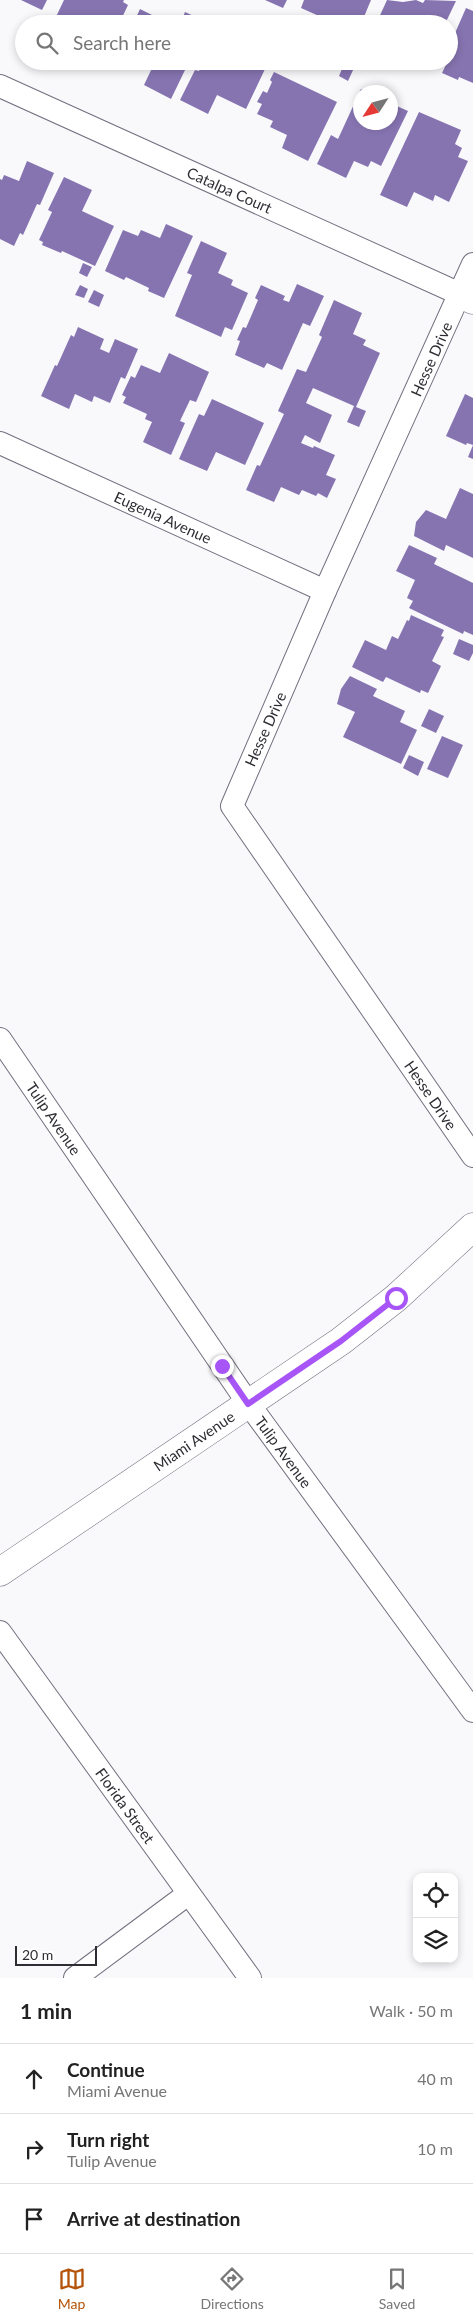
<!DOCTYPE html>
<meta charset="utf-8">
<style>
:root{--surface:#fff;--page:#f2f2f2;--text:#222;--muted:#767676;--line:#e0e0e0;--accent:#b45309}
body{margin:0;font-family:Lato,sans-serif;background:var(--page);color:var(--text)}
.controls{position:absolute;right:15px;bottom:15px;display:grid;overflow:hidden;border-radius:10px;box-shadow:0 2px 8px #0003}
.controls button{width:45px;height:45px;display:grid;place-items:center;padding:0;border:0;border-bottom:1px solid var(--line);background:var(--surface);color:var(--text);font:25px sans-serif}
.compass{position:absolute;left:353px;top:85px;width:45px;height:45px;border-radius:50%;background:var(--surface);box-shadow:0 2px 8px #0003;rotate:234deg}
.scale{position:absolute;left:15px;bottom:12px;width:82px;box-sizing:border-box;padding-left:5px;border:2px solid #2e2d33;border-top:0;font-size:14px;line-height:18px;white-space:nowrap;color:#2e2d33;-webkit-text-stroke:4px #fff;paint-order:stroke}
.stop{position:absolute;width:15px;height:15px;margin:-11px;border:4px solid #a855f7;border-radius:50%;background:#fff}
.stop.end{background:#a855f7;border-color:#fff;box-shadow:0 1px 5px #0008}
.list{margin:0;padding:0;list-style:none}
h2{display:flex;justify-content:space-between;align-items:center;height:65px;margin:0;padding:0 20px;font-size:21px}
h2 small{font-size:16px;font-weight:400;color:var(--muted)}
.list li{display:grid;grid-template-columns:32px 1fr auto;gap:15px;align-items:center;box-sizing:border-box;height:70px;padding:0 20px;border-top:1px solid var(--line)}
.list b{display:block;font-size:19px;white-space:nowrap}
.list p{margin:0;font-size:16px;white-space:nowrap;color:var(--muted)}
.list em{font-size:16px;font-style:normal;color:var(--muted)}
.icon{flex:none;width:28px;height:28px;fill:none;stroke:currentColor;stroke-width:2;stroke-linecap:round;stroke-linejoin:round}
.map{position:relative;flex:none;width:473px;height:1978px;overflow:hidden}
.search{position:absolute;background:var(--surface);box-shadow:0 2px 8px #0003;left:15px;right:15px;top:15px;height:55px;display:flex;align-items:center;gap:12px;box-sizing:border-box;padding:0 18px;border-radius:28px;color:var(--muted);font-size:19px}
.sheet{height:275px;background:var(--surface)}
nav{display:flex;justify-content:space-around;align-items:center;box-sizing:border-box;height:70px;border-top:1px solid var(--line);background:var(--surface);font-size:14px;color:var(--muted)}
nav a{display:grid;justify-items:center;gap:2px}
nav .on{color:var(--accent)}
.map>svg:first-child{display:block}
.building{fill:#8674b1}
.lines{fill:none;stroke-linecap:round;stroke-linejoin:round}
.minor-casing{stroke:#73707f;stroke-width:24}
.tertiary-casing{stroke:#73707f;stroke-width:29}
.minor{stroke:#fff;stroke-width:22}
.tertiary{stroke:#fff;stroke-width:28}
.route{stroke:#a855f7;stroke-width:6}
.labels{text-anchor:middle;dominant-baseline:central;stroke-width:4;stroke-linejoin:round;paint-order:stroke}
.street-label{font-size:15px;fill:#2e2d33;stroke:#fff}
</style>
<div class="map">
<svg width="473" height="1978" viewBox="0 0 473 1978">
<rect width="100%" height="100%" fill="#f9f9fc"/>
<path class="building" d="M21,0H47L42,10Z
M64,0H124L123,2L128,5L119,24H66L55,19Z
M265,0H287L283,8Z
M304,0H371L361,24H337L301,8Z
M387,0L403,2L416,0L423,3L425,0L456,1L445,24H376Z
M466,8L473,11V83L459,77L458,80L442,73L457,42L452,40Z
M140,9L170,24H133Z
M185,12L200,19L197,24H180Z
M90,61H107L104,68Z
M143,61H183L181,66L186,68L171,99L144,85L153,66Z
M204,61H250L265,69L246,109L217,95L208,114L180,100L195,70L199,71Z
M344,64L354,68L348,81L339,76Z
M274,72L337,102L308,161L282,148L287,135L270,127L273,121L257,114L262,104L257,102L263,91L267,93L272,82L270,80Z
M361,89L369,92H360V122H390V103L408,111L381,166L371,161L368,167L354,161L346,178L317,164L331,135L338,139Z
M419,112L461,130L455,144L462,148L458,157L468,161L449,202L435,195L433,201L414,192L407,207L380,195Z
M27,161L54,173L40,205L37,204L23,235L20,233L14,246L0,239V179L2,180L4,175L19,181Z
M64,177L92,190L82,211L114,226L95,266L62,251L61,253L42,245L43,242L39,240L52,212L48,210Z
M166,224L193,236L164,298L148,291L149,288L126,277L124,280L105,271L123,230L138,236L141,230L160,238Z
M201,241L227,253L218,273L233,280L231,285L248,293L232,330L225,327L221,337L175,316L192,275L187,273Z
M83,263L92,267L87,277L79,273Z
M297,284L324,296L310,326L303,323L282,370L267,363L264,368L235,355L240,341L237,340L243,327L246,328L258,300L255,298L261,285L285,296L283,300L289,302Z
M80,285L88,289L84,298L75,295Z
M94,290L104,295L99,307L88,302Z
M334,300L362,313L353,334L366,340L363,345L380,353L356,407L366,411L359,427L347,422L354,406L313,388L306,403L332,415L320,443L305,435L301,443L313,448L314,446L335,455L326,475L336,479L327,498L318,493L316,496L302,490L299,495L281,487L274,502L246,490L257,465L260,466L284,414L278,411L297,369L306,372L322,337L319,335Z
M78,327L104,339L100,349L109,353L115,339L138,349L125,379L121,377L110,403L94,396L92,402L75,394L69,409L41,396L55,365L57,366L71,335L74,337Z
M169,353L209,372L196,402L190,400L180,421L185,423L171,455L143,442L152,422L145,419L147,414L123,403L126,397L122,395L131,376L135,378L141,365L160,373Z
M465,394L473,398V459L468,457L473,445L467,443L466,445L446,436Z
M212,399L264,423L245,465L216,452L207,471L179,459L199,414L204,416Z
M460,488L473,494V558L446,545L444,551L414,536L416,522L426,510L446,519Z
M409,545L437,558L434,564L473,583V635L464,631L463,634L409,608L413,601L407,598L415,580L396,571Z
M411,615L444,630L441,636L444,637L432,661L441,666L428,693L421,690L420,693L386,677L383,682L352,667L365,640L386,650L392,636L398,639L407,620L409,621Z
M459,639L473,645V653L469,661L453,654Z
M350,676L377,689L373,696L405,711L400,722L417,730L401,764L343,737L355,712L337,704L341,689Z
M429,709L444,716L436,733L421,726Z
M442,736L463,745L448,778L427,769Z
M409,755L424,762L418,776L403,768Z"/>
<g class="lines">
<defs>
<g id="minor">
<path id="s1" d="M0,86L460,294"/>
<path id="s2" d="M473,264L325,591L232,806L473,1156"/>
<path id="s3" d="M0,443L325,591"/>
<path id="s4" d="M0,1039L248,1403L473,1711"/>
<path id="s5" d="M0,1632L250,1978"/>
<path d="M75,1978L188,1894"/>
</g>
<g id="tertiary">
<path d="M460,294L473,300"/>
<path id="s6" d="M0,1572L341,1341L396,1298L473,1227"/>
</g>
</defs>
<use href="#minor" class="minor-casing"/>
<use href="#tertiary" class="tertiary-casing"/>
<use href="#minor" class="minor"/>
<use href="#tertiary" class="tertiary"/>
</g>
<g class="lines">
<path class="route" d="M222,1366L248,1404L341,1341L396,1298"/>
</g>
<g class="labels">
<g class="street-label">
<text stroke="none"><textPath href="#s1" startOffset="252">Catalpa Court</textPath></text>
<text transform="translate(431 359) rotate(-66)">Hesse Drive</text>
<text stroke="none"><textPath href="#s3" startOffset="179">Eugenia Avenue</textPath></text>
<text transform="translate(265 729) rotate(-66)">Hesse Drive</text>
<text stroke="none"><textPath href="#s2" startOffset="944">Hesse Drive</textPath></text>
<text stroke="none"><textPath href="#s4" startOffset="96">Tulip Avenue</textPath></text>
<text stroke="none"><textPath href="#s6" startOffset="234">Miami Avenue</textPath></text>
<text stroke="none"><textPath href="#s4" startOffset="501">Tulip Avenue</textPath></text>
<text stroke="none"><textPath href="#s5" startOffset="214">Florida Street</textPath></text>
</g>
</g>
</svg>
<div class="controls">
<button><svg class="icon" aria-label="locate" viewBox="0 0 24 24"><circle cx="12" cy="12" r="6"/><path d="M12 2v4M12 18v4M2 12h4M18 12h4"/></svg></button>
<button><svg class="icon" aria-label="layers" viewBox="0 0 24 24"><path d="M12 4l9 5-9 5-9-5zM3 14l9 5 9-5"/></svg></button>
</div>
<svg class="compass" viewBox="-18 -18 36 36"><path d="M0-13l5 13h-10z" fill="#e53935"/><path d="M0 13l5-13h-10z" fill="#767676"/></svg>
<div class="scale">20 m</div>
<div class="stop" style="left:396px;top:1298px"></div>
<div class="stop end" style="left:222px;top:1366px"></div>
<div class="search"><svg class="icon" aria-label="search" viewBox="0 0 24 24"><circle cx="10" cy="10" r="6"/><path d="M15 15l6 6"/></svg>Search here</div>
</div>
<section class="sheet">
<h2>1 min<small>Walk · 50 m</small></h2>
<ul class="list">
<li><svg class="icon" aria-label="ahead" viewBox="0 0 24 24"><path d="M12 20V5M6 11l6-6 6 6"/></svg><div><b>Continue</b><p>Miami Avenue</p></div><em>40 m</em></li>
<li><svg class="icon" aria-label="right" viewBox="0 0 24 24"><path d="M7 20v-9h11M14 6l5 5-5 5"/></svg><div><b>Turn right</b><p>Tulip Avenue</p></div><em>10 m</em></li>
<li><svg class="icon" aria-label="arrive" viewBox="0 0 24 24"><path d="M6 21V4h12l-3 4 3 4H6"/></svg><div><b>Arrive at destination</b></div></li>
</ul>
</section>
<nav>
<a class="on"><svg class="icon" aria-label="map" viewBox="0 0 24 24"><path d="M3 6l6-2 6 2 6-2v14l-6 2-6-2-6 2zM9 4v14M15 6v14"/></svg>Map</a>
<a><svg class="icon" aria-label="directions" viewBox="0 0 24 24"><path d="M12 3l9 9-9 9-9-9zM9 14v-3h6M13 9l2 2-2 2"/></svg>Directions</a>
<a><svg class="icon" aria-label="saved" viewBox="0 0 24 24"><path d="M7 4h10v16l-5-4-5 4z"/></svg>Saved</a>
</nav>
